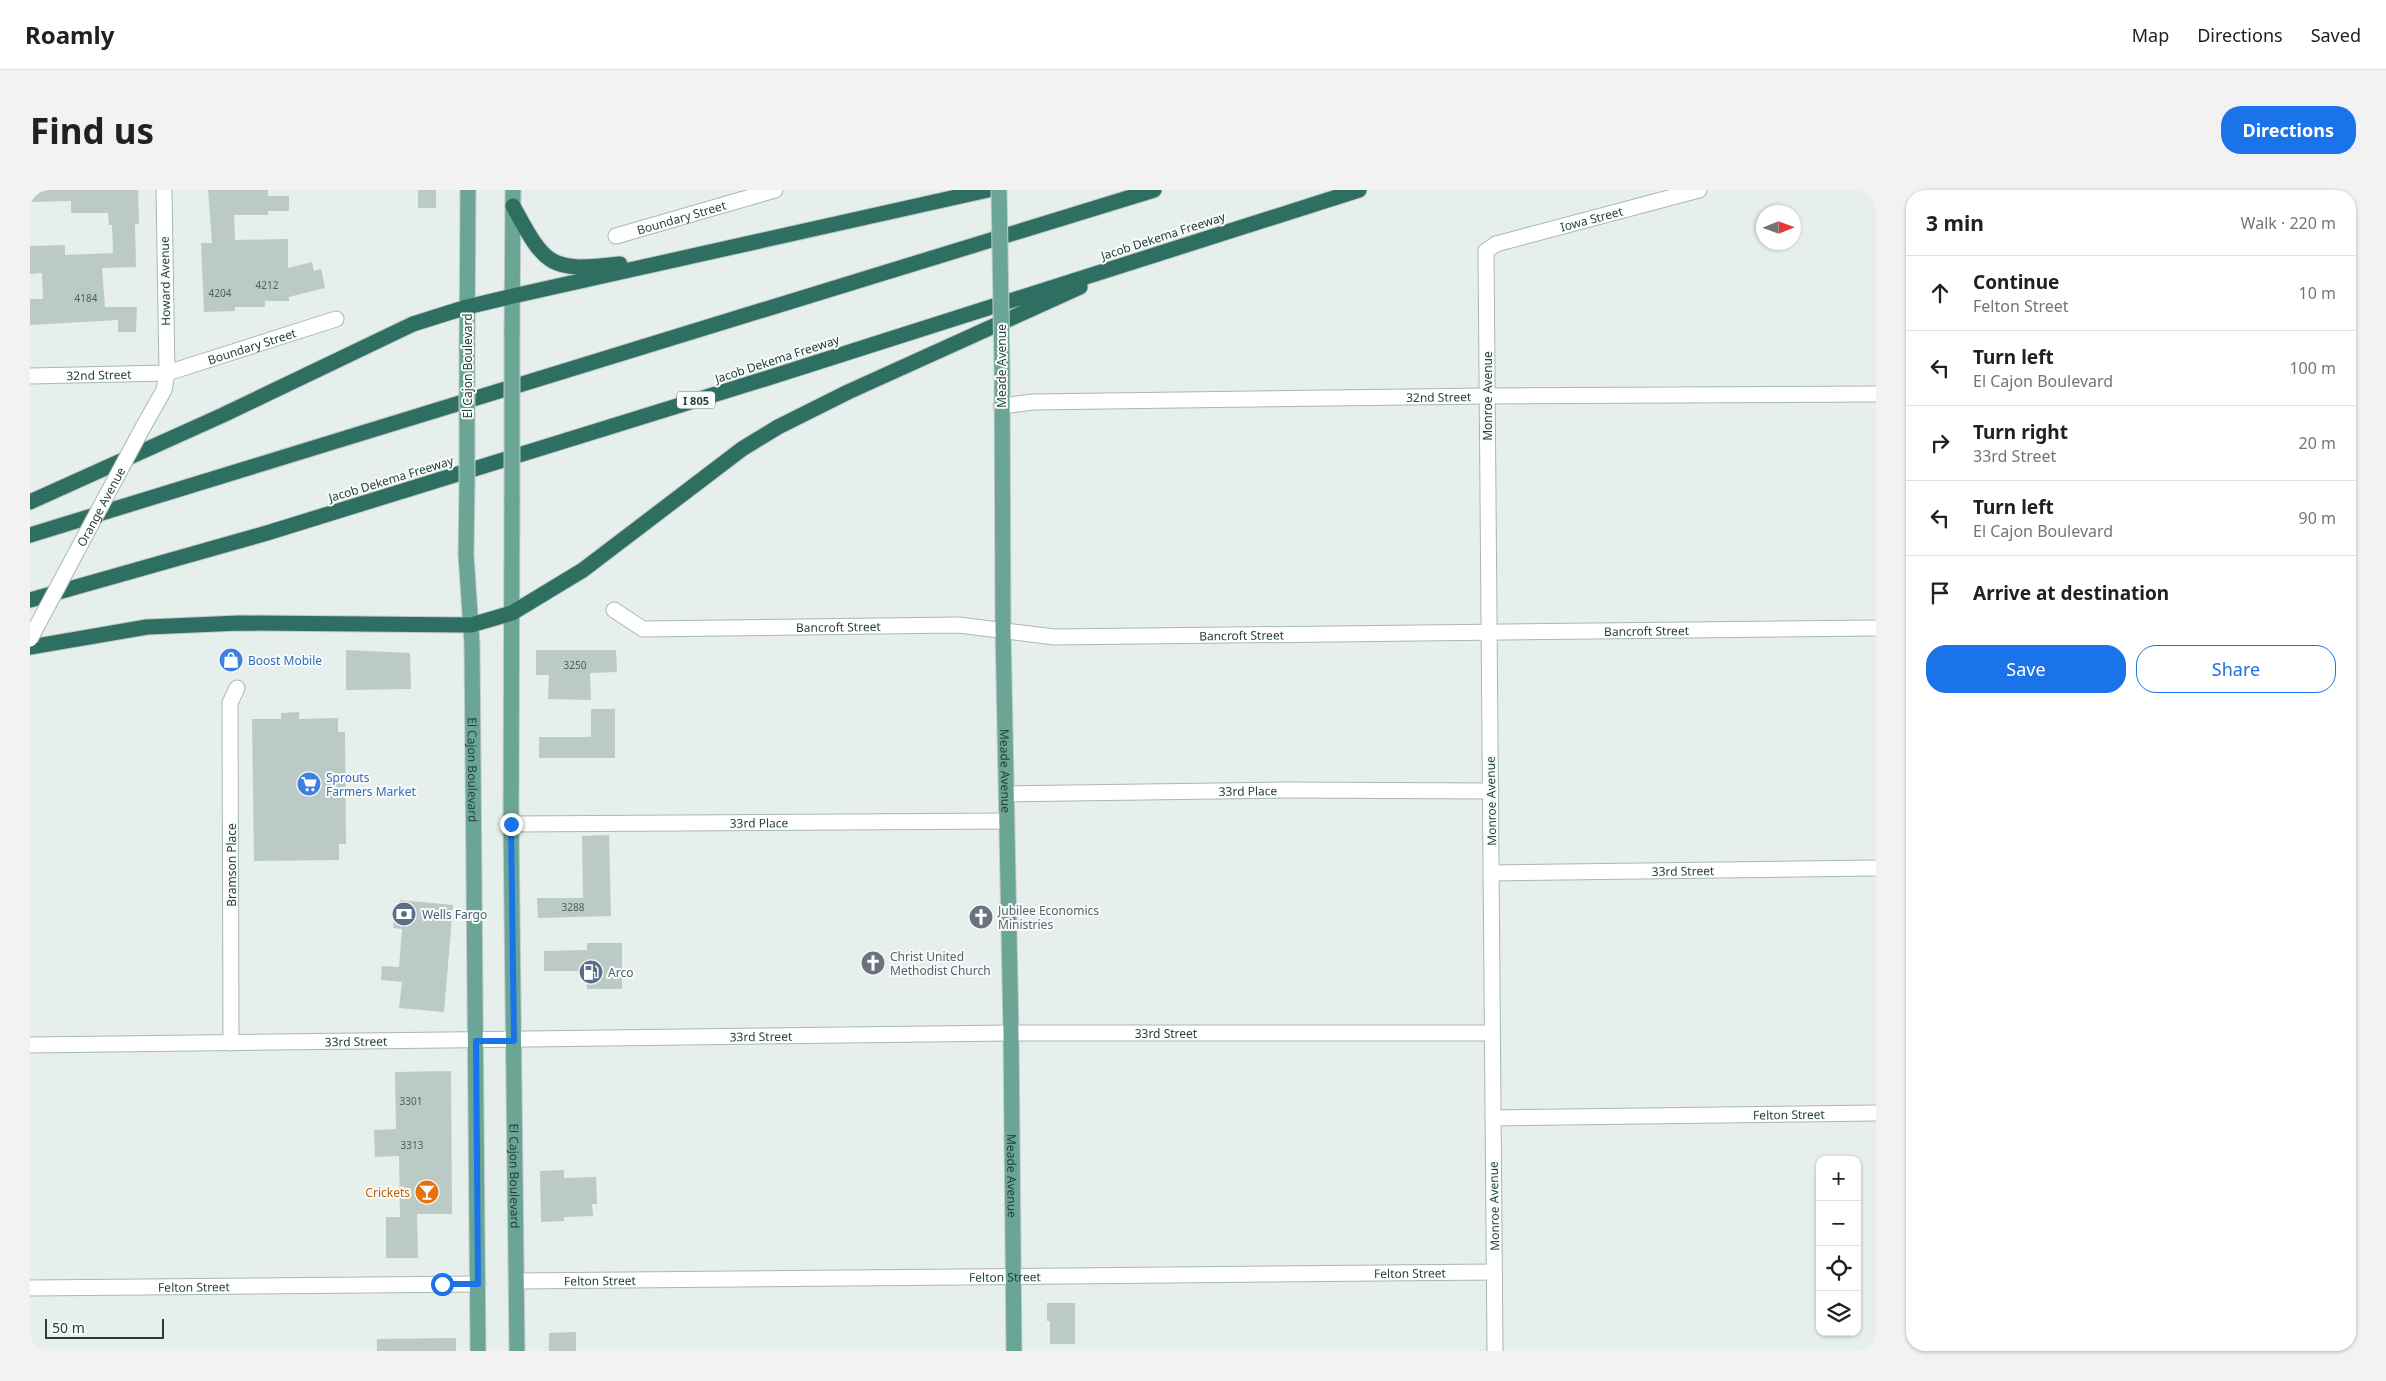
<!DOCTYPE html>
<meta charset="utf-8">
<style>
:root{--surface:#fff;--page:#f2f2f2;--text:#202124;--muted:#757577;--line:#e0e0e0;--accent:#1a73e8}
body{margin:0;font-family:"Noto Sans",sans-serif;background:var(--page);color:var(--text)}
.controls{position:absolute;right:15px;bottom:15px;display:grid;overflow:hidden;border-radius:10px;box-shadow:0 1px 4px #0004}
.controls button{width:45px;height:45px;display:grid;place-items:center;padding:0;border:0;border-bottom:1px solid var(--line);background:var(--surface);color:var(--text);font:25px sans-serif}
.compass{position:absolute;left:1726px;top:15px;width:45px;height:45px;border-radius:50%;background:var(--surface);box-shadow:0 1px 4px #0004;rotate:89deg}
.scale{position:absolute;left:15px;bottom:12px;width:119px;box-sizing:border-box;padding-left:5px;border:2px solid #24423a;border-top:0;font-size:14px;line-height:18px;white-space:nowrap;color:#24423a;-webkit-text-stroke:4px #f7fbf9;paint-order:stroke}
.stop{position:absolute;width:15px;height:15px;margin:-11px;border:4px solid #1a73e8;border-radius:50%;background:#fff}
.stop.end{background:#1a73e8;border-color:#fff;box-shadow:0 1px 5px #0008}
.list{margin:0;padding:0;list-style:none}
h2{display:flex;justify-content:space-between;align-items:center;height:65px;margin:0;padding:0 20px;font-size:21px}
h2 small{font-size:16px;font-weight:400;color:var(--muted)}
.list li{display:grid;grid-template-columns:32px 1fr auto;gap:15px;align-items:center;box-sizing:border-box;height:75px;padding:0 20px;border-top:1px solid var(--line)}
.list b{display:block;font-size:19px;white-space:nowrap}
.list p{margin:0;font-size:16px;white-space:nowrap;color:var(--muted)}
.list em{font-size:16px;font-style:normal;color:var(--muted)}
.actions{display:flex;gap:10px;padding:15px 20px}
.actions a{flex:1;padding:11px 0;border:1px solid var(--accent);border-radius:20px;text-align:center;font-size:18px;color:var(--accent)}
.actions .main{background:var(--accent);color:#fff}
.icon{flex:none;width:28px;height:28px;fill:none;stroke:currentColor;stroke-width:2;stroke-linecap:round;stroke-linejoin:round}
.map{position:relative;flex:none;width:1846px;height:1161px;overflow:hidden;border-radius:20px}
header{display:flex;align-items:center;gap:30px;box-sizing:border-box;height:70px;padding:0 25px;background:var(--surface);border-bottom:1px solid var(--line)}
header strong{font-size:24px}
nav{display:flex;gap:28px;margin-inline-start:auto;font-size:18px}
.intro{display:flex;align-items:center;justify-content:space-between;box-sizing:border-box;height:120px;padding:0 30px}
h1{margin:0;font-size:35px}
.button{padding:12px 22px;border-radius:20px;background:var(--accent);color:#fff;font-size:18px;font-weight:700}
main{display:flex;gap:30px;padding:0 30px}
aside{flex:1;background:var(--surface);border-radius:20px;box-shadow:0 1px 4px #0004}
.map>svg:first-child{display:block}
.building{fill:#bbcac4}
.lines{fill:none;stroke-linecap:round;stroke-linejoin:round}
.minor-casing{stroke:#a8b8b2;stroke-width:17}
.major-casing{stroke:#c2cac8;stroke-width:17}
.highway-casing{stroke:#c2cac8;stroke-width:17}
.minor{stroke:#fff;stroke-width:15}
.major{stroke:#6aa596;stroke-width:15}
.highway{stroke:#2f6f62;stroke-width:15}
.minor-bridge-casing{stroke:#a8b8b2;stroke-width:17;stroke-linecap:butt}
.major-bridge-casing{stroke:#c2cac8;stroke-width:17;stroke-linecap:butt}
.minor-bridge{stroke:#fff;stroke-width:15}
.major-bridge{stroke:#6aa596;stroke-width:15}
.route{stroke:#1a73e8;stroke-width:6}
.labels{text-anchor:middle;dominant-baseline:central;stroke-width:4;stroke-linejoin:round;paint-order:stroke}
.number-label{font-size:10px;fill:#4a645c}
.shield{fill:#f7fbf9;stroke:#637a73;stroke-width:1}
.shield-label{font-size:11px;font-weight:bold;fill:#24423a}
.street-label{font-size:12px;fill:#24423a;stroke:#f7fbf9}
.shop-label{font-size:12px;fill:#366cbe;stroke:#f7fbf9;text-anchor:start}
.worship-label{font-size:12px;fill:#5b616d;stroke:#f7fbf9;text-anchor:start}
.service-label{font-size:12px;fill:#4e5e75;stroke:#f7fbf9;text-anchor:start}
.food-label{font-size:12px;fill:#c56008;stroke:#f7fbf9;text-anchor:end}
</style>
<header>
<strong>Roamly</strong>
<nav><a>Map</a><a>Directions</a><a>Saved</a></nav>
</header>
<div class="intro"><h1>Find us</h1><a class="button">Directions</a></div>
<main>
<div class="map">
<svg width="1846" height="1161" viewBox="0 0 1846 1161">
<rect width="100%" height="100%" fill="#e6efeb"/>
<path class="building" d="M0,0H108L109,34H105L106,77L72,78L75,117H107L106,142H88V130L0,135V109H13L12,83L0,84V56L35,55V65L83,63L82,35H79L78,23H41V11L0,12Z
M178,0H238V6H259V21H238V25H204L205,50L258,49V78L282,72L284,81L291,79L295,98L259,107V111H235V117H205V121L174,122L171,53H182Z
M388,0H406V18H388Z
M316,460L380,463L381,499L316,500Z
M506,460H586L587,482L560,483L561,510L518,509L519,485H506Z
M561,519H585V568H509V547H561Z
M269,522V529L308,528V542H315L316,654H309V670L224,671L222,529H251V523Z
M579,645L581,726L508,728L507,708H553L552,646Z
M370,710L423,715L414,822L369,818L372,792L351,790L352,776L369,777L372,739L363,738L365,718H369Z
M557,753H592V799H557V781H514V761L557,760Z
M421,881L422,1024H387L388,1068H356V1027H370L369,966L345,967L344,940L366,939L365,882Z
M534,980V988L566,987L567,1014H562L563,1026L534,1027V1031L511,1032L510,981Z
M1017,1113H1045V1154H1020V1131H1017Z
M546,1142V1161H519V1143Z
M426,1148V1161H347V1149Z"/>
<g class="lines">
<defs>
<g id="minor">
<path id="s1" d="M586,46L745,0"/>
<path id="s2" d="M0,186L137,183L306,129"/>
<path id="s3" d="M971,216L1003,212L1457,206L1846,204"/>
<path d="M112,239L134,200L137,183L134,0"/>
<path id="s4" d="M584,420L613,439L929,435L1024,447L1846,438"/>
<path id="s5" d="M977,604L1255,600L1461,601"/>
<path id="s6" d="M481,634L977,631"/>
<path id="s7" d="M1461,683L1846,678"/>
<path d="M201,853L200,513L207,498"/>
<path id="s8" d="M0,855L981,843H1462"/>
<path id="s9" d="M1463,928L1846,923"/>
<path id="s10" d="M486,1091L1464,1082"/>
<path id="s11" d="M0,1098L448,1094"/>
<path id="s12" d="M1465,1161L1456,61L1466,54L1669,0"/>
</g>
<g id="major">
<path d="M482,143L483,0"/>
<path d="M437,157L438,0"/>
<path id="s13" d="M972,177L973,439L981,843L984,1161"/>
<path id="s14" d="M437,294L436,365L442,454L448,1161"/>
<path id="s15" d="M482,312L481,634L487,1161"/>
</g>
<path id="highway" d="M483,16C516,77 520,82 590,74
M0,312L193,225L383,134L437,117L483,106L958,0
M0,345L1124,0
M0,410L237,343L741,187L1329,0
M0,457L117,437L210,433L441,435L482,423L553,380L712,259L748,237L818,202L1050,97"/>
</defs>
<use href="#minor" class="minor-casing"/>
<use href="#major" class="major-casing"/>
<use href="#highway" class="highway-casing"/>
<use href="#minor" class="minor"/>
<use href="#major" class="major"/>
<use href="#highway" class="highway"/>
<defs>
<g id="minor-bridge">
<path id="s16" d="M0,449L112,239"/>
</g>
<path id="major-bridge" d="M969,0L972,177
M482,143V312
M437,294V157"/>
</defs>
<use href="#minor-bridge" class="minor-bridge-casing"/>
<use href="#major-bridge" class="major-bridge-casing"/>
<use href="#minor-bridge" class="minor-bridge"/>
<use href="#major-bridge" class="major-bridge"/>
</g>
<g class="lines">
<path class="route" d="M412,1094H448L446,851H484L481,634"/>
</g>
<defs>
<symbol id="shop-disc" viewBox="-11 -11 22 22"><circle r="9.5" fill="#3f7fe0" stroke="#f7fbf9"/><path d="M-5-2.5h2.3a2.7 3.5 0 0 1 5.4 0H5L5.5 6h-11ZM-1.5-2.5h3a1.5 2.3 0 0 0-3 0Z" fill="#fff"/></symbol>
<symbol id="supermarket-disc" viewBox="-11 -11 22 22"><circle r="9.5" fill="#3f7fe0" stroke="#f7fbf9"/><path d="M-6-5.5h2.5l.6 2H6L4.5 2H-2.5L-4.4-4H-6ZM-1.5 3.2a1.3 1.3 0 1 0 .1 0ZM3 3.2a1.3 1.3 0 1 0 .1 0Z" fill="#fff"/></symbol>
<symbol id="bank-disc" viewBox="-11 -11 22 22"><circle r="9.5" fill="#5c6f8a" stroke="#f7fbf9"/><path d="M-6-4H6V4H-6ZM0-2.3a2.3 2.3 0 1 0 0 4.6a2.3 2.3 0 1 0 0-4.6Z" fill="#fff"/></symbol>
<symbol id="church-disc" viewBox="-11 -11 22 22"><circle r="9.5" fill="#6b7280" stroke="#f7fbf9"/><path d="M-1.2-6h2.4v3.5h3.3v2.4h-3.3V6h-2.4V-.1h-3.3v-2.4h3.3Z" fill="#fff"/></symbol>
<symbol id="fuel-disc" viewBox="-11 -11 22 22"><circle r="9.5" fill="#5c6f8a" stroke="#f7fbf9"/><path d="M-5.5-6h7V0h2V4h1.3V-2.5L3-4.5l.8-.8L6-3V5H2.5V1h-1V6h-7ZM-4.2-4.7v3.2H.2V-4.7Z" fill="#fff"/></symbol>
<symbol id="bar-disc" viewBox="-11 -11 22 22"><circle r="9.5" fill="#e8710a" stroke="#f7fbf9"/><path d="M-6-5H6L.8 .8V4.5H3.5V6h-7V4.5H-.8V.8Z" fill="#fff"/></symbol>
</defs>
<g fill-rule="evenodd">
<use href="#shop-disc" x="187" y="456" width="28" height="28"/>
<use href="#supermarket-disc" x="265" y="580" width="28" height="28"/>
<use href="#bank-disc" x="360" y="710" width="28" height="28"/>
<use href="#church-disc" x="937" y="713" width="28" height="28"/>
<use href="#church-disc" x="829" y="759" width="28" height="28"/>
<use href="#fuel-disc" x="547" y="768" width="28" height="28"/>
<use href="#bar-disc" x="383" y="988" width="28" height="28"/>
</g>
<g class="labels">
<g class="number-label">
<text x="237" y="95">4212</text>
<text x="190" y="103">4204</text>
<text x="56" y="108">4184</text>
<text x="545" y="475">3250</text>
<text x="543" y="717">3288</text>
<text x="381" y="911">3301</text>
<text x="382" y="955">3313</text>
</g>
<rect class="shield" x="647" y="201.5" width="38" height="17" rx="4"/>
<g class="shield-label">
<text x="666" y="210">I 805</text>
</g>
<g class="street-label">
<text stroke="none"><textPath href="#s1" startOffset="68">Boundary Street</textPath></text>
<text stroke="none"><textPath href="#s12" startOffset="1211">Iowa Street</textPath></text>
<text transform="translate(1133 46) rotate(-18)">Jacob Dekema Freeway</text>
<text transform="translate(135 91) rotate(-91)">Howard Avenue</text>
<text stroke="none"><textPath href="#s2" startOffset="226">Boundary Street</textPath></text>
<text transform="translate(747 169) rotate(-18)">Jacob Dekema Freeway</text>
<text transform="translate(437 176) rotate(-90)">El Cajon Boulevard</text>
<text transform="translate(971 176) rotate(-90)">Meade Avenue</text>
<text stroke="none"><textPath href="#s2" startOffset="69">32nd Street</textPath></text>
<text transform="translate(1457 206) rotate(-90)">Monroe Avenue</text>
<text stroke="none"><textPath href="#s3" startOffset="438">32nd Street</textPath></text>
<text transform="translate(361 289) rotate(-17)">Jacob Dekema Freeway</text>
<text stroke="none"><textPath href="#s16" startOffset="150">Orange Avenue</textPath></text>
<text stroke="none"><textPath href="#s4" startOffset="230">Bancroft Street</textPath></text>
<text stroke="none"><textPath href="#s4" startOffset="1039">Bancroft Street</textPath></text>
<text stroke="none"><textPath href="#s4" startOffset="634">Bancroft Street</textPath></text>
<text stroke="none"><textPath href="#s14" startOffset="286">El Cajon Boulevard</textPath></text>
<text stroke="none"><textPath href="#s13" startOffset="404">Meade Avenue</textPath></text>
<text stroke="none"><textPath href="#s5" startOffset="241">33rd Place</textPath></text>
<text transform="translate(1461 611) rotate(-91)">Monroe Avenue</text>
<text stroke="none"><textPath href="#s6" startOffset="248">33rd Place</textPath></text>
<text transform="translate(201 675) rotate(-90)">Bramson Place</text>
<text stroke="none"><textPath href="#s7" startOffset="192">33rd Street</textPath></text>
<text stroke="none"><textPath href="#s8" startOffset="1136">33rd Street</textPath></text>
<text stroke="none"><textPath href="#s8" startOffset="731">33rd Street</textPath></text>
<text stroke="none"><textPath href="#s8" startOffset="326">33rd Street</textPath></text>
<text stroke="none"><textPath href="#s9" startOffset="296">Felton Street</textPath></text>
<text stroke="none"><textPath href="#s15" startOffset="674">El Cajon Boulevard</textPath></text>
<text stroke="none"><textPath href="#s13" startOffset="809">Meade Avenue</textPath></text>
<text transform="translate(1464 1016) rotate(-91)">Monroe Avenue</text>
<text stroke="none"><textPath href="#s10" startOffset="894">Felton Street</textPath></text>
<text stroke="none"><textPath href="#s10" startOffset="489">Felton Street</textPath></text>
<text stroke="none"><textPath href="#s10" startOffset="84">Felton Street</textPath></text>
<text stroke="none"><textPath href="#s11" startOffset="164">Felton Street</textPath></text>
</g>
<g class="shop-label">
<text x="218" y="470">Boost Mobile</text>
<text x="296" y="587">Sprouts<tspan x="296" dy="14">Farmers Market</tspan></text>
</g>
<g class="worship-label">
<text x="968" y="720">Jubilee Economics<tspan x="968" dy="14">Ministries</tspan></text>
<text x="860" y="766">Christ United<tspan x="860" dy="14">Methodist Church</tspan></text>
</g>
<g class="service-label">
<text x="392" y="724">Wells Fargo</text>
<text x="578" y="782">Arco</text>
</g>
<g class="food-label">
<text x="380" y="1002">Crickets</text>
</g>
</g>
</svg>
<div class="controls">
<button>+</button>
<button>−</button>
<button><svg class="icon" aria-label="locate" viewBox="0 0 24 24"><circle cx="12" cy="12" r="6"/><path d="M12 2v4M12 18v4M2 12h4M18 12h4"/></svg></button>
<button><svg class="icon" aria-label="layers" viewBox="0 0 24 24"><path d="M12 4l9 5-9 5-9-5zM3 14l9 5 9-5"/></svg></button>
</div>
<svg class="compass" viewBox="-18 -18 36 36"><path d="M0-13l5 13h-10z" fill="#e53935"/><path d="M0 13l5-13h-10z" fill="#757577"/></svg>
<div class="scale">50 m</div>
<div class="stop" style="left:412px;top:1094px"></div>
<div class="stop end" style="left:481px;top:634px"></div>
</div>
<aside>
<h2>3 min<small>Walk · 220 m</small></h2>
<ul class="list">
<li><svg class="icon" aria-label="ahead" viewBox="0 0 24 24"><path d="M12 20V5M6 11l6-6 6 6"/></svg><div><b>Continue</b><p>Felton Street</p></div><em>10 m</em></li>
<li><svg class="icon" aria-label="left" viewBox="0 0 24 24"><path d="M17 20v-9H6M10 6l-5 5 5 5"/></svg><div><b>Turn left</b><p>El Cajon Boulevard</p></div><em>100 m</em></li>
<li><svg class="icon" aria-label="right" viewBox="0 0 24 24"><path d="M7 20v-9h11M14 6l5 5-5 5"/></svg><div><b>Turn right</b><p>33rd Street</p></div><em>20 m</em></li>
<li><svg class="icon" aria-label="left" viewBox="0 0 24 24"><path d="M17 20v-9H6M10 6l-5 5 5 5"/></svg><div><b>Turn left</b><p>El Cajon Boulevard</p></div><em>90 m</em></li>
<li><svg class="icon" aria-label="arrive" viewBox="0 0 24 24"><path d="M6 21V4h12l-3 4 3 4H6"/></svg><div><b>Arrive at destination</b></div></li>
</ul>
<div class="actions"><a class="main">Save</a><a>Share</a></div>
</aside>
</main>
